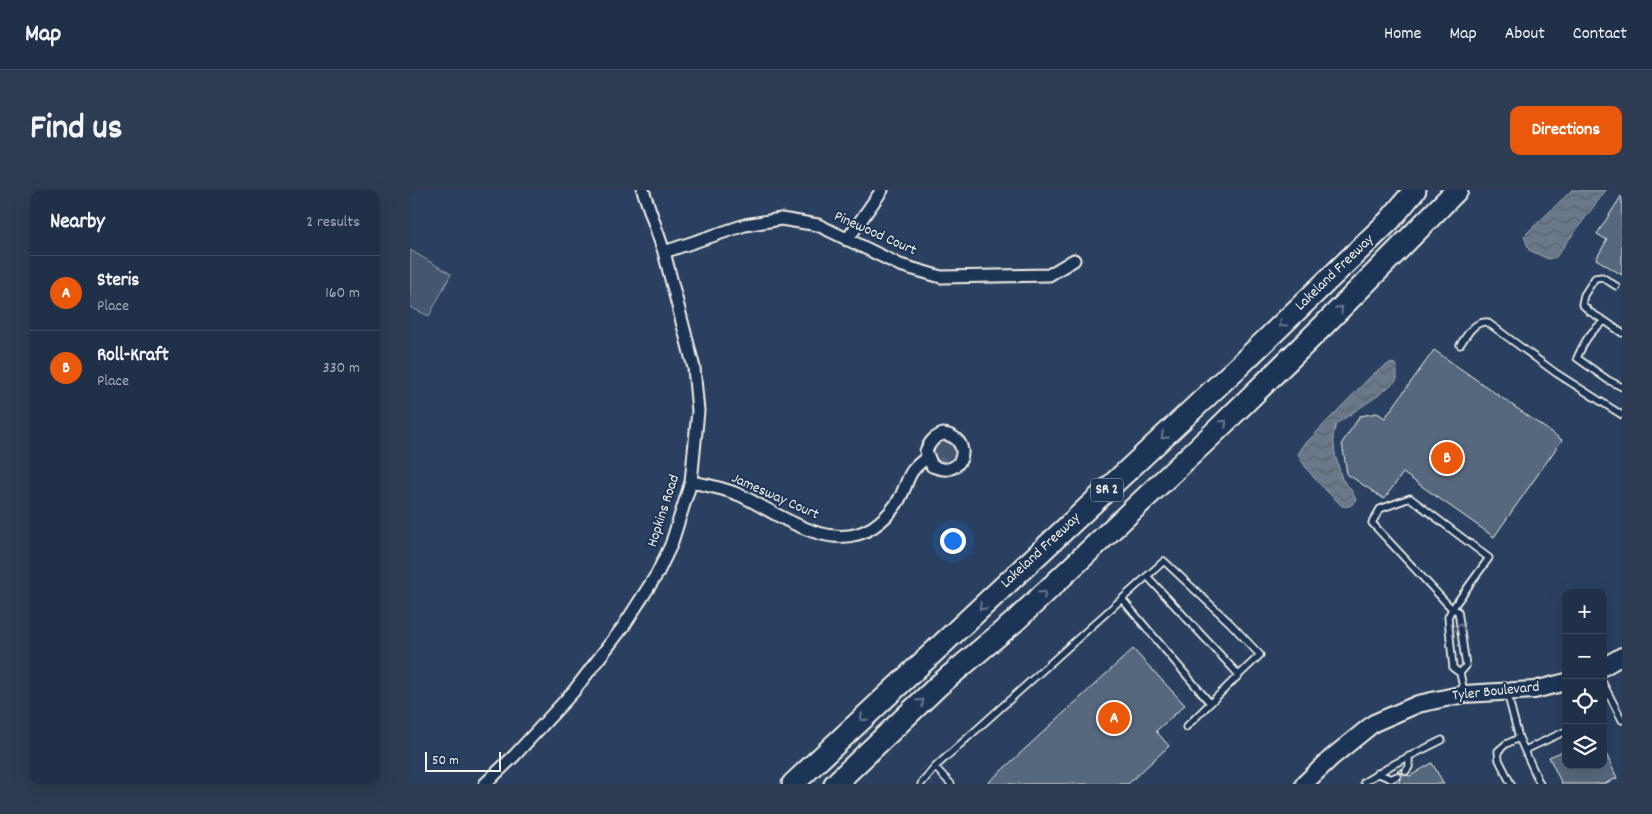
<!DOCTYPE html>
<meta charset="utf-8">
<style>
:root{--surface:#203048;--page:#2d3c52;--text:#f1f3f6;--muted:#a2a9b4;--line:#3d4b60;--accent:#ea580c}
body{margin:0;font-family:Dekko,sans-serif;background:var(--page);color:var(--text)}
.controls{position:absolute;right:15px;bottom:15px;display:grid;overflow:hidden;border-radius:10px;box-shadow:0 5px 20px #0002}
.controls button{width:45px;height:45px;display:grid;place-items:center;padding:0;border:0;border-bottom:1px solid var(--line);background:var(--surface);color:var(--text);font:25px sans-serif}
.scale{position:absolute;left:15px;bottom:12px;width:76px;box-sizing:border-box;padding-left:5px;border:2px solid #f4f1e8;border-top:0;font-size:14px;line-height:18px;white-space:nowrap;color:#f4f1e8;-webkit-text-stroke:4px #1d3557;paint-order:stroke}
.you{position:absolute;left:542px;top:350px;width:18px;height:18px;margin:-12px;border:4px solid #fff;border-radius:50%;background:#1a73e8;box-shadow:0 0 0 8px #1a73e833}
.badge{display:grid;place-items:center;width:32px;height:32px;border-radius:50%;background:var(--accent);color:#fff;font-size:16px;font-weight:700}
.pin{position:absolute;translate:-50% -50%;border:2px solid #fff;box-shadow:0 1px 5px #0006}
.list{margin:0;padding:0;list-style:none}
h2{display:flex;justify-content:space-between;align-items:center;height:65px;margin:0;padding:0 20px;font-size:21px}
h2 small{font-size:16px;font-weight:400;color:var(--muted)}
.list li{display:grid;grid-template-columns:32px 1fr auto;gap:15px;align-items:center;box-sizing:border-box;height:75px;padding:0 20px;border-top:1px solid var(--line)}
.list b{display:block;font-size:19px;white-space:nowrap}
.list p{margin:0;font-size:16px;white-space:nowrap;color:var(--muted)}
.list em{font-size:16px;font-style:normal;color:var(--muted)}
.icon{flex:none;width:28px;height:28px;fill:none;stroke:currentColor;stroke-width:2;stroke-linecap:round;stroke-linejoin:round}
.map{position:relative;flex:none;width:1212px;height:594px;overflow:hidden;border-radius:10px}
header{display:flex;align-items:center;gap:30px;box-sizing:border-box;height:70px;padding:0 25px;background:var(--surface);border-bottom:1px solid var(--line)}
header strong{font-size:24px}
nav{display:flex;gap:28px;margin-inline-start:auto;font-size:18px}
.intro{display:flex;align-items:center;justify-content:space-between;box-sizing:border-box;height:120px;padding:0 30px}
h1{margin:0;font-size:35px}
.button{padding:12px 22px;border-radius:10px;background:var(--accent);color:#fff;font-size:18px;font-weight:700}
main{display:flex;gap:30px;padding:0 30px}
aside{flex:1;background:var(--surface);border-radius:10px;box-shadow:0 5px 20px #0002}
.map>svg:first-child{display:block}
.grass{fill:url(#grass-tufts);stroke:#9ca4ac}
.pitch{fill:#445771;stroke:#9ca4ac}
.water{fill:url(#water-waves);stroke:#a1a8b0}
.building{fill:#56677d;stroke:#f4f1e8}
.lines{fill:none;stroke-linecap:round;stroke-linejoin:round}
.lane-casing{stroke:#f4f1e8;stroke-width:9}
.street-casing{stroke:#f4f1e8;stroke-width:15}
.secondary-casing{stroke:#f4f1e8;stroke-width:20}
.highway-casing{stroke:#f4f1e8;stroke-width:25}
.lane{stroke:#1d3557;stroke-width:5.5}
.street{stroke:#1d3557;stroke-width:11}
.secondary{stroke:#1d3557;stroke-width:16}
.highway{stroke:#1d3557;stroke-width:21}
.oneway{stroke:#68778a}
.labels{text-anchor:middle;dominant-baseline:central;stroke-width:4;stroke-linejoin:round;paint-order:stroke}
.shield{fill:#1d3557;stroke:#b4b9bc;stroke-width:1}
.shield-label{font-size:14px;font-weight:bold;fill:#f4f1e8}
.street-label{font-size:15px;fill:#f4f1e8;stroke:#1d3557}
</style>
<header>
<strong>Map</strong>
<nav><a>Home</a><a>Map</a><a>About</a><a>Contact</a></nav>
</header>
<div class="intro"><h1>Find us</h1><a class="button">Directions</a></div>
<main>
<aside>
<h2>Nearby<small>2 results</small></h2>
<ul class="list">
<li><span class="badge">A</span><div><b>Steris</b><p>Place</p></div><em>160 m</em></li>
<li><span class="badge">B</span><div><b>Roll-Kraft</b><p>Place</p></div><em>330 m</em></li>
</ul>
</aside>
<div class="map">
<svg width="1212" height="594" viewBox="0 0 1212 594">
<defs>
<pattern id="grass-tufts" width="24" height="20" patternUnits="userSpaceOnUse" patternTransform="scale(1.25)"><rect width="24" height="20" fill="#445771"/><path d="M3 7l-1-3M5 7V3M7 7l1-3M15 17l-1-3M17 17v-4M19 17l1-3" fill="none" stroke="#607085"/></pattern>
<pattern id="water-waves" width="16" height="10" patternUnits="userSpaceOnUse" patternTransform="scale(1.25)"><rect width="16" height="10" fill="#6a788a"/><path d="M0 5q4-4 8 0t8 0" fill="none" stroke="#5b626b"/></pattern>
</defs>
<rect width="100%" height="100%" fill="#2a4060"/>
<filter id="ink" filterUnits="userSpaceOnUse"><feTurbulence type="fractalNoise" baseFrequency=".02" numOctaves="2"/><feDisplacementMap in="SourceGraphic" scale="10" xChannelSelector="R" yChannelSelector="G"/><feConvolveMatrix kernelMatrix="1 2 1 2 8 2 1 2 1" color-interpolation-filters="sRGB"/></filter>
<g filter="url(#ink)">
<path class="grass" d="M523 262a12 12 0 1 1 24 0a12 12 0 1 1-24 0Z"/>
<path class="pitch" d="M0,60L41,84L19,126L0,117Z"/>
<path class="water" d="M1162,0H1196L1146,67L1138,69L1119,60L1114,46Z
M980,173L985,174L987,179V190L966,207L926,234L923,245L925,264L932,289L942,301L946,310C942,316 939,317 932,316C916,300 898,285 888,264L894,255L963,184Z"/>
<path class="building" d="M1212,5V85L1186,69L1197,50L1187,44Z
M1024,160L1152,250L1084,347L993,283L974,309L937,284L932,253L950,226L967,223L975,228Z
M723,459L775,515L746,541L759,556L718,594H577Z
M1193,557L1207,588L1194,594H1152L1139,567L1156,560V575H1193Z
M1022,573L1034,594H986L990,592L989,590L992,586L990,582L987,581L992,578L991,581L993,584L1000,586Z"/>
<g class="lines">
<defs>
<path id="lane" d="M1195,131L1180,122L1172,114L1174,105L1185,88L1192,87L1206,96
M1212,143L1195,131C1180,141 1174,152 1167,168L1198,190L1212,197
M1050,155C1057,145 1064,131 1077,132L1146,183L1212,225
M1000,308L1079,368L1042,419L962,333L970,319Z
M737,386L829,485L776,537
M712,409L800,513
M1050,483L1056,476L1048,421L1042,419L1038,427L1043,478L1050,483L1054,502
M1193,493L1212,530
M1097,502L1109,548L1130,594
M1115,560L1156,541
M525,577L541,594
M996,581L999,577V566
M967,583L981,589L987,586
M954,592L984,574L1032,550
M511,594L525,577L754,371L820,433L850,465L829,485
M1101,594L1089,570L1088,561L1096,554L1109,548"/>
<path id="street" d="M437,50L472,0
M254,62L335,35L371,29L408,35L490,75L531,87L639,85L664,70
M533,244C557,246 558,275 538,279C533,280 528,278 522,276L516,261C520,252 524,247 533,244Z
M281,292C298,295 316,299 332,306C369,324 421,365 463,337C472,331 481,322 487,313C501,291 493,284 518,267
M75,594L104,566L163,502L213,437L247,384L261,355L281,292L288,221L284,178L254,62L233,0"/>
<path id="secondary" d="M1193,477L1212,466
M894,594L921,568L964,533L1008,514L1054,504L1124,500L1156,492"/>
<path id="highway" d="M383,594L830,175L980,30L1005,0
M425,594L529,495L604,432L806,241L915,134L1047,0"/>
</defs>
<use href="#lane" class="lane-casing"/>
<use href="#street" class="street-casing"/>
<use href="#secondary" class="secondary-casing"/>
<use href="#highway" class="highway-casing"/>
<use href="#lane" class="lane"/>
<use href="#street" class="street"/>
<use href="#secondary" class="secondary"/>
<use href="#highway" class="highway"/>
</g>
<defs><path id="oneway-chevron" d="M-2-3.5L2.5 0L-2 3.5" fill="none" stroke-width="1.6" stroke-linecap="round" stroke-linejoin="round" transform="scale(1.25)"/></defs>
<g class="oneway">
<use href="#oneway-chevron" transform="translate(930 119) rotate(-46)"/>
<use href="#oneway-chevron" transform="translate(872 134) rotate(136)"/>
<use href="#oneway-chevron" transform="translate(814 233) rotate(-44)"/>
<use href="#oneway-chevron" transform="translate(754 246) rotate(137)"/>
<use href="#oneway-chevron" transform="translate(633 404) rotate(-44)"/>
<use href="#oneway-chevron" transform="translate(572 417) rotate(137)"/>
<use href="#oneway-chevron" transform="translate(1050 437) rotate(-98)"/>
<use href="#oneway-chevron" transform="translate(511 512) rotate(-43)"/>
<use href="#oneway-chevron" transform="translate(453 528) rotate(137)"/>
</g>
</g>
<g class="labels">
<rect class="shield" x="681" y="288.5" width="32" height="23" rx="4"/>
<g class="shield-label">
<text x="697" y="300">SR 2</text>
</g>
<g class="street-label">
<text transform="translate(465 44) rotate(24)">Pinewood Court</text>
<text transform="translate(925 83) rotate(-44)">Lakeland Freeway</text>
<text transform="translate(365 307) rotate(24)">Jamesway Court</text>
<text transform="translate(254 321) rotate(-72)">Hopkins Road</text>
<text transform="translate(631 361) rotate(-43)">Lakeland Freeway</text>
<text transform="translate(1086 502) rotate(-6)">Tyler Boulevard</text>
</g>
</g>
</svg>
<div class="controls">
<button>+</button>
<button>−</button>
<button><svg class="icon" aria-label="locate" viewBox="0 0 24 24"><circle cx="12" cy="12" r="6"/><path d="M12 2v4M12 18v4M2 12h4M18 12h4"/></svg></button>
<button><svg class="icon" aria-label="layers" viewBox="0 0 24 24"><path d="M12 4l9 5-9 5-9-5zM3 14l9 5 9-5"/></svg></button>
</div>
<div class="scale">50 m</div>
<div class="you"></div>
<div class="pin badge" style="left:704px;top:528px">A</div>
<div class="pin badge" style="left:1037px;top:268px">B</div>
</div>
</main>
